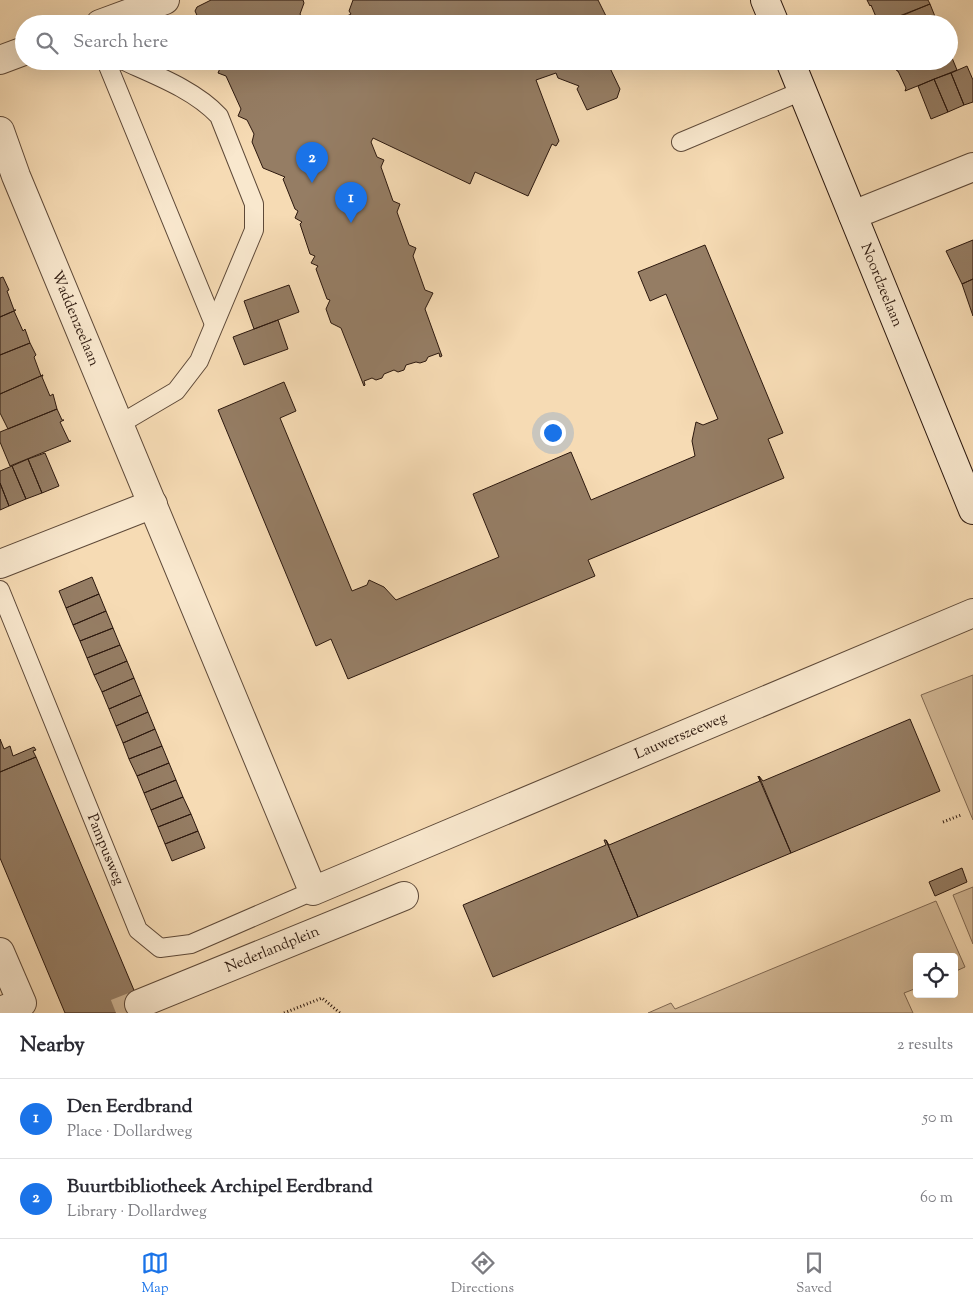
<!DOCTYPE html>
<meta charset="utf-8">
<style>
:root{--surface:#fff;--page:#f7f7f7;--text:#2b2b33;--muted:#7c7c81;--line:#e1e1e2;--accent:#1a73e8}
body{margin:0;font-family:"Sorts Mill Goudy",serif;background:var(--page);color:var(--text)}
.controls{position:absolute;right:15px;bottom:15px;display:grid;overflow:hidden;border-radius:5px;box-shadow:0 5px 20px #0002}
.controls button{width:45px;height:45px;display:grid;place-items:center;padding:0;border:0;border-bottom:1px solid var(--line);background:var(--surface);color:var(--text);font:25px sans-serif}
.you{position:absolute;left:552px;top:432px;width:18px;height:18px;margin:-12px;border:4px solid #fff;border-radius:50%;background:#1a73e8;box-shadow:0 0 0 8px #1a73e833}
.badge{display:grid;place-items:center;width:32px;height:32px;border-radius:50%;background:var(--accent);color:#fff;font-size:16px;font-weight:700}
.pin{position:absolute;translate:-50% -41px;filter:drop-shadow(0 1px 2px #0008)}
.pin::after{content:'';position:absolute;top:26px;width:18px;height:15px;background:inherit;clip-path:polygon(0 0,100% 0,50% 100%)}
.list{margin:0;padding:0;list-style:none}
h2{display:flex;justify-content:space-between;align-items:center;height:65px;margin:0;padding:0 20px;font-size:21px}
h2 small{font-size:16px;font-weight:400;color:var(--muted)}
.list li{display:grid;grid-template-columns:32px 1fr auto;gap:15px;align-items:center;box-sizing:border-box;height:80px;padding:0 20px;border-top:1px solid var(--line)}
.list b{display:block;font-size:19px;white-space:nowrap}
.list p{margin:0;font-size:16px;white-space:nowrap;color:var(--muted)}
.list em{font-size:16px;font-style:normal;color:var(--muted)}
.icon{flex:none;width:28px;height:28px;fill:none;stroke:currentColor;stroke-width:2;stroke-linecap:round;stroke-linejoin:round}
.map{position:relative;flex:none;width:973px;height:1013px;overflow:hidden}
.search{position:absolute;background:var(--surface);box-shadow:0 5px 20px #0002;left:15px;right:15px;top:15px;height:55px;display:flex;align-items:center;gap:12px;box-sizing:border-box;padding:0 18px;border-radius:28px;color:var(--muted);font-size:19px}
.sheet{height:225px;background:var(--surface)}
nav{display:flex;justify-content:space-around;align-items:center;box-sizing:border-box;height:70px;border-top:1px solid var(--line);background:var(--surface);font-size:14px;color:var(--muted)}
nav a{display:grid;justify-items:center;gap:2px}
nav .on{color:var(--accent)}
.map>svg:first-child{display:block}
.green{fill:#d4ba98;stroke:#806953}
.building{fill:#957d64;stroke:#2c180e}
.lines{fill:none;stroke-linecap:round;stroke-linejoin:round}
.street-tunnel{stroke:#ceb493;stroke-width:28;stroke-dasharray:28 14;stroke-linecap:butt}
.lane-casing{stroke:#5e4938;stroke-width:20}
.street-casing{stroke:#5e4938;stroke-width:30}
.secondary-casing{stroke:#2c180e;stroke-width:30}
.path{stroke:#2c180e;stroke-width:3;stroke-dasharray:1 2.5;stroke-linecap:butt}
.lane{stroke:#f9e8ce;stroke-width:18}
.street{stroke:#f9e8ce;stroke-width:28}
.secondary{stroke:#f9e8ce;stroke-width:28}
.labels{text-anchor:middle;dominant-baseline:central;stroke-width:5;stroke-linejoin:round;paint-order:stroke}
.street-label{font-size:15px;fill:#2c180e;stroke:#f9e8ce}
</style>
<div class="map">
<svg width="973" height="1013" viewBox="0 0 973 1013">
<rect width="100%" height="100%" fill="#f6dbb4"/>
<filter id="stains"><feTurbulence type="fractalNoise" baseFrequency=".004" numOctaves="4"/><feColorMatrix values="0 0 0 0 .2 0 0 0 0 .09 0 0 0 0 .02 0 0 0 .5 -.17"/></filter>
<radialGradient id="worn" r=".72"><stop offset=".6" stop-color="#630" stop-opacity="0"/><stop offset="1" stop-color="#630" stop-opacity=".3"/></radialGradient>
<path class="green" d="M973,675V820L921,695Z
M973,887V944L953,895Z
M936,901L965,967L954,972V957H917V988L904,993L913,1013H648L671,1003L675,1009Z"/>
<path class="building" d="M211,0H303L304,3L300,14L305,24H201L195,11L197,7Z
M353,0H598L610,24H331L351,14L349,11Z
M867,0H928L930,4L879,24L871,5L870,6Z
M930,4L936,19L931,21L932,24H882Z
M950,53L957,70L905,91L906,88L898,71H897L892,61H949Z
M219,61H619L609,66L620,89L617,98L587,110L577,89L579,86L558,78L556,73L536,80L559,141L556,146L552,144L528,196L475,172L470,184L373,138L371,142L377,157L384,160L381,167L393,201L400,204L397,212L409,245L416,248L413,256L425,290L433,293L425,309L442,356L440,357L439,353L428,357L426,361L420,363L416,362L406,365L404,370L398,372L394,370L384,374L382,378L376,380L372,378L364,381L365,385L364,386L341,328L331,323L326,309L330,300L327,299L316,269L318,266L311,263L315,256L310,254L300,224L302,222L295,218L298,211L295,209L283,179L285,177L263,168L252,142L254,134L247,120L238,116L241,109L226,76L218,73L221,66Z
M967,66L973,80V102L964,105L951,73Z
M951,73L964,105L948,112L934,79Z
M934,79L948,112L931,119L918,86Z
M973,240V279L962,284L946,251Z
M705,245L783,433L768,439L784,478L588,560L595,576L348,679L331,639L316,646L218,410L284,382L296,411L280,418L352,591L367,585L369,580L384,587L396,600L499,557L473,494L571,452L591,500L695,456L692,441L696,422L703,425L718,419L666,294L650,301L638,272Z
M3,277L9,290L7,291L14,310H16L0,317V278Z
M973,279V316L962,284Z
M289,285L299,312L254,329L244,301Z
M14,311L23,331L25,329L30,343L0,355V317Z
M278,320L288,349L244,365L233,337Z
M30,343L36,355L34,357L41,376L43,375L0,394V355Z
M43,375L42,377L50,396L53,394L57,409L8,429L0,413V394Z
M57,409L62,420H64L60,422L69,441H71L10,466L0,442V432Z
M45,453L59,486L42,493L28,459Z
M28,459L42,493L26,499L12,466Z
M12,466L26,499L9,506L0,483V471Z
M0,483L9,506L0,510Z
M92,577L99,594L66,608L59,591Z
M99,594L106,611L73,625L66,608Z
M106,611L113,628L80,641L73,625Z
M113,628L120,645L87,658L80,641Z
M120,645L127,661L94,675L87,658Z
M127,661L134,678L102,692L94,675Z
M134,678L141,695L109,709L102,692Z
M141,695L148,712L116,726L109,709Z
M148,712L155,729L123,743L116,726Z
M910,719L940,791L791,853L759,776L763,781Z
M155,729L162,746L129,759L123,743Z
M0,739L4,749L10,746L13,756L34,747L36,750L33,751L36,757L0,772Z
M162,746L169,763L137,776L129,759Z
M36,757L136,995L143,1013H65L0,858V772Z
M169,763L176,780L144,793L137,776Z
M758,776L791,853L638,917L606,840L609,845L760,781Z
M176,780L183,797L151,810L144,793Z
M183,797L191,814L158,827L151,810Z
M191,814L198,831L165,844L158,827Z
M198,831L205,848L172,861L165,844Z
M604,840H606L638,917L493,977L463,905L606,845Z
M962,868L967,882L935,896L929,882Z"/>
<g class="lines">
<path class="street-tunnel" d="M116,1013L139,1004"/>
<defs>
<g id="lane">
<path d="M106,61L214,324"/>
<path d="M681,142L802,91"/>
<path d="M120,424L176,391L199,361L254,230V204L219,116C195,90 155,75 124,61"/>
<path id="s1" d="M0,590L138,930L160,948L191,944L313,891"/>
</g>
<g id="street">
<path d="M100,24L165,0"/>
<path d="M0,60L24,51"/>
<path id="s2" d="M0,131L16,176L313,891L973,613"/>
<path d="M853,215L973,167"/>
<path d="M0,564L153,504"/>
<path d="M0,952L22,1003L0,1011"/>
<path id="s3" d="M139,1004L404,896"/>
</g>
<g id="secondary">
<path d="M765,0L775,24"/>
<path id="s4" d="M790,61L973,510"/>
</g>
</defs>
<use href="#lane" class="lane-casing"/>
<use href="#street" class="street-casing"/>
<use href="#secondary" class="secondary-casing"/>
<path class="path" d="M943,822L961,815
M284,1013L322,998L340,1013"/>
<use href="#lane" class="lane"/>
<use href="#street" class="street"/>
<use href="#secondary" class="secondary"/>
</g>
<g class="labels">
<g class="street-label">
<text stroke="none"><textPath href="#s4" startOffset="242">Noordzeelaan</textPath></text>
<text stroke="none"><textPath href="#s2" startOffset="202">Waddenzeelaan</textPath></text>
<text stroke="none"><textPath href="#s2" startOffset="1221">Lauwerszeeweg</textPath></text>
<text stroke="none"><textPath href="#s1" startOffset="280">Pampusweg</textPath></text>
<text stroke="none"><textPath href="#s3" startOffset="144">Nederlandplein</textPath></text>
</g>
</g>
<rect width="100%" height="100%" filter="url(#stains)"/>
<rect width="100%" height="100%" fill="url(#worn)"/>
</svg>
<div class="controls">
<button><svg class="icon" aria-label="locate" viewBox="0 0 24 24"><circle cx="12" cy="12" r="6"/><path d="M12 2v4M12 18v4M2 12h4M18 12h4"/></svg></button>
</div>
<div class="you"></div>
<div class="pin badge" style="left:351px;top:223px">1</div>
<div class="pin badge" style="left:312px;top:183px">2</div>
<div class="search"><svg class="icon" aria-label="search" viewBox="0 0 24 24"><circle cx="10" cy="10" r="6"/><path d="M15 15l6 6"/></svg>Search here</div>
</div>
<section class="sheet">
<h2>Nearby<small>2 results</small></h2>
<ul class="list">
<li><span class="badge">1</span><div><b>Den Eerdbrand</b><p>Place · Dollardweg</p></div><em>50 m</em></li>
<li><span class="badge">2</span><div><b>Buurtbibliotheek Archipel Eerdbrand</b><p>Library · Dollardweg</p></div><em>60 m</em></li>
</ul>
</section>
<nav>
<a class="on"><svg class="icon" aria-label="map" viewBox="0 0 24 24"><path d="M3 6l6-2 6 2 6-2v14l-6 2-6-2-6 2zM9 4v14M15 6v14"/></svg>Map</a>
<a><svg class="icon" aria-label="directions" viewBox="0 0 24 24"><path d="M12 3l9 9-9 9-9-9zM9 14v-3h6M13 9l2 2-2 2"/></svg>Directions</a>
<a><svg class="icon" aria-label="saved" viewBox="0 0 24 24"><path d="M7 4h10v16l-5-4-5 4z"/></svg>Saved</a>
</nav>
